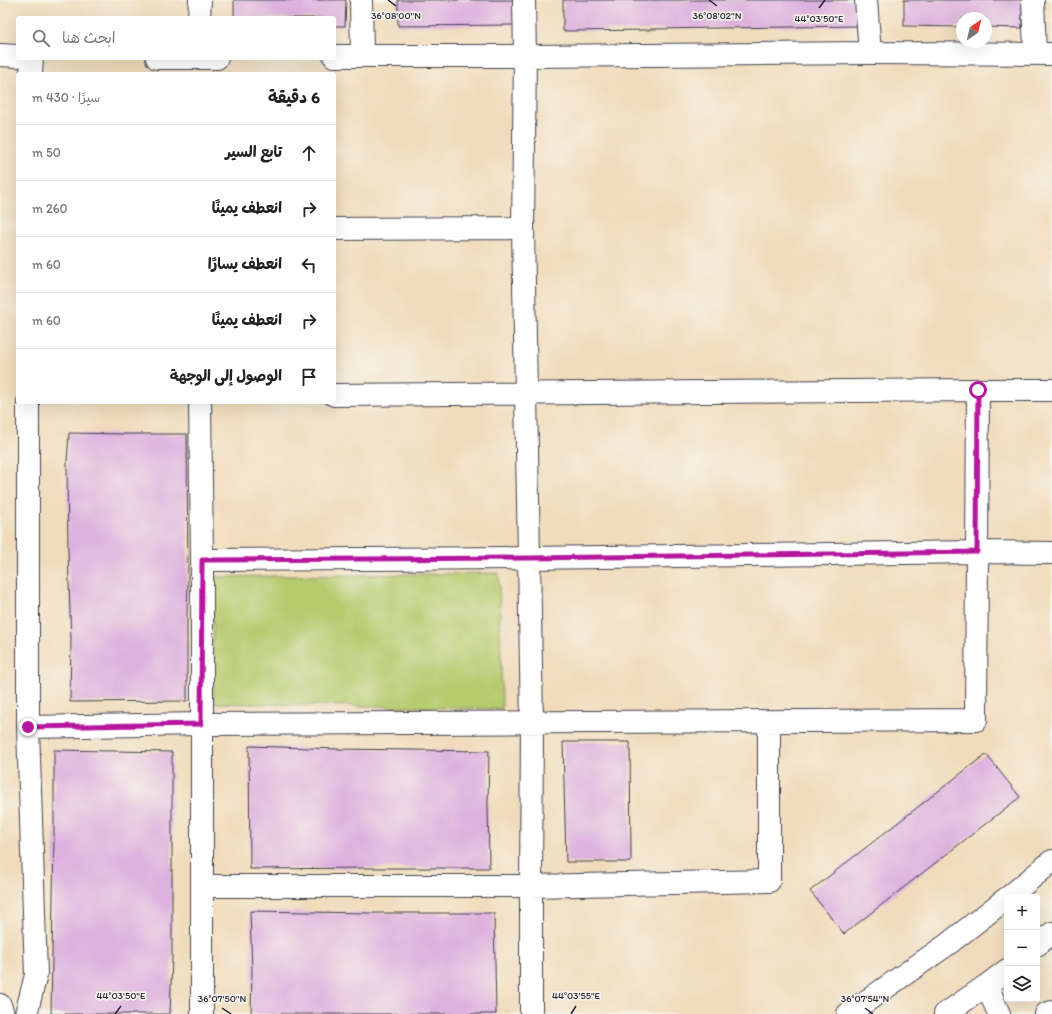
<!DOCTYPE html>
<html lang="ar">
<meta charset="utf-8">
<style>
:root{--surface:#fff;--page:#f2f2f2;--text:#222;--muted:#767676;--line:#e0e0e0}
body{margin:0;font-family:Itim,"Playpen Sans Arabic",sans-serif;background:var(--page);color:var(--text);direction:rtl}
.controls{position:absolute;right:12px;bottom:12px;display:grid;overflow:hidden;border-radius:4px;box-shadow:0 4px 16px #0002}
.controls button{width:36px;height:36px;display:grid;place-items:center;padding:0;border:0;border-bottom:1px solid var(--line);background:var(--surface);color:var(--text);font:20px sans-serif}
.compass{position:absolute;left:956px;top:12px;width:36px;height:36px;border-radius:50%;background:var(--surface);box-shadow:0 4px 16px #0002;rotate:35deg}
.stop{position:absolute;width:12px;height:12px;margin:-9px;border:3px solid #b5179e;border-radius:50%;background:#fff}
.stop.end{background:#b5179e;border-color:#fff;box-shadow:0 1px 4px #0008}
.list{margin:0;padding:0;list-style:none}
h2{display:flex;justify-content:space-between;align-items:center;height:52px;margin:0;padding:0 16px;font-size:17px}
h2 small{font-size:13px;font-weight:400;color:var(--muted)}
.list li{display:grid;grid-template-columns:26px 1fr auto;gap:12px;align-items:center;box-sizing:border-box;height:56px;padding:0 16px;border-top:1px solid var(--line)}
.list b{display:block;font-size:15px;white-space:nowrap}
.list em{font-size:13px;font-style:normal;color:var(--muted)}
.icon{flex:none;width:22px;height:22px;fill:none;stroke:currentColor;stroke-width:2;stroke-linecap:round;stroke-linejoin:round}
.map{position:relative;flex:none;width:1052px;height:1014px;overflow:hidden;direction:ltr}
.search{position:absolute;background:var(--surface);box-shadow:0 4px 16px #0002;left:16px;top:16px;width:320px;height:44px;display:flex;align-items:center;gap:10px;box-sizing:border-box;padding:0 14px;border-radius:4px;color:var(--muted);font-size:15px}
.panel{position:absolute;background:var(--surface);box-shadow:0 4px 16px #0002;left:16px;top:72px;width:320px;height:332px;border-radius:4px;direction:rtl}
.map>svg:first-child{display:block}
.green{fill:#b6cb6e;stroke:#6c7654}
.building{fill:#ddb2de}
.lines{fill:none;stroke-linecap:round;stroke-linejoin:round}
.minor-casing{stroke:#413e4e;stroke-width:24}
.minor{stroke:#fff;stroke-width:22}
.route{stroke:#b5179e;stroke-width:5}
.ticks{fill:none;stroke:#22223b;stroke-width:1.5}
.ticks-label{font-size:10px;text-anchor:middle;fill:#22223b;stroke:#f7f3e8;stroke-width:3.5;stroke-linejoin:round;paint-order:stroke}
</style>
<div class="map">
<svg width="1052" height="1014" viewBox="0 0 1052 1014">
<rect width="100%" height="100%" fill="#f7f3e8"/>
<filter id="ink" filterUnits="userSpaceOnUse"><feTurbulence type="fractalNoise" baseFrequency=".025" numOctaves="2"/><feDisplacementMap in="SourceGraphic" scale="8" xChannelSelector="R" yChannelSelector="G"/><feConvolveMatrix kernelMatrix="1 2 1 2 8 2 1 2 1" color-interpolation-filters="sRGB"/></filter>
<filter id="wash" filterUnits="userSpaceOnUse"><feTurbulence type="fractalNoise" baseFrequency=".012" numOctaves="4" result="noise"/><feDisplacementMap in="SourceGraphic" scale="16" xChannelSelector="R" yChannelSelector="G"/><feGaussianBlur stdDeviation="0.9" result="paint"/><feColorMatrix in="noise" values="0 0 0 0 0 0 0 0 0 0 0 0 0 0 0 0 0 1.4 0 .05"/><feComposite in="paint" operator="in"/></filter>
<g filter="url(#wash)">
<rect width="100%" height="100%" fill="#f0dcbb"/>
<path class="green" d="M499,573L502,709L213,703V577Z"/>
<g id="blocks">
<path class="building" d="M234,0H346L345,26H334V18H234Z
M398,0H515V25L398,26Z
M563,0H858V26L650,29V30L563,31Z
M904,0H1022V28L986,27V18H962V27L904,26Z
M69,433L125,434H187L188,583L187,615V701L70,702L71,642L68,552L67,462Z
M563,742H630L631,862H566Z
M249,746L338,749L489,751L488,805L489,868H370L250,869Z
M54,750L172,752V958L170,1014H51L54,838Z
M986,754L1020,797L844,934L810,891Z
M250,911L368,913H494L496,1014H251L252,970Z"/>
</g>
</g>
<g filter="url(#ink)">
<use href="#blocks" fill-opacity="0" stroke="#413e4e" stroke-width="1"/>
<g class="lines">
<defs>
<path id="minor" d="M361,0L362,56
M524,0L525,56L523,228L532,722L531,886V1014
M866,0L870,53
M1033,0L1035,53
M199,18L200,0
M0,55L18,56
M334,56H525L870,53L1052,54
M157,58H217
M31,74L32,58
M334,229L523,228
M334,395L978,390H1052
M200,402L202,560V1014
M202,560L529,558L977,552L1052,553
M28,727L201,724L976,720L978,390
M202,886H531L769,881V722
M1009,897L1052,861
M1037,945L1052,933
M987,985L999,1014
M0,1005L3,1014
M26,1014L36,975L28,727V402
M848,1014L948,944L1007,898
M945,1014L987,985L1007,970
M1046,1014L1052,1012"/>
</defs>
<use href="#minor" class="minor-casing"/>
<use href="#minor" class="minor"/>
</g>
</g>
<g class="lines" filter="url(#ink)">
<path class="route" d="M28,727L201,724L202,560L529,558L977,552L978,390"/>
</g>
<path class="ticks" d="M388,0L396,6M709,0L717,6M819,8L825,0M222,1008L231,1014M865,1008L873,1014M115,1014L121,1006M571,1014L576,1006"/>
<g class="ticks-label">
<text x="717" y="19">36°08'02"N</text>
<text x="396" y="19">36°08'00"N</text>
<text x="819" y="22">44°03'50"E</text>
<text x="121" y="999">44°03'50"E</text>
<text x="576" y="999">44°03'55"E</text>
<text x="222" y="1002">36°07'50"N</text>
<text x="865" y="1002">36°07'54"N</text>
</g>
</svg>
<div class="controls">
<button>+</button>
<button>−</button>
<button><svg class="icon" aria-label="layers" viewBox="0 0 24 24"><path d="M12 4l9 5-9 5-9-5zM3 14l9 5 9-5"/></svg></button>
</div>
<svg class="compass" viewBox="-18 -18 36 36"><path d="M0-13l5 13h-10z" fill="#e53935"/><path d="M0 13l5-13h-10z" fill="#767676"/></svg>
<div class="stop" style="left:978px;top:390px"></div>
<div class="stop end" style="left:28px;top:727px"></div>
<div class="search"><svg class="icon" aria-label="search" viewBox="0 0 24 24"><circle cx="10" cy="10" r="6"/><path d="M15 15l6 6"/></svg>ابحث هنا</div>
<section class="panel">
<h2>6 دقيقة<small>سيرًا · 430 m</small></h2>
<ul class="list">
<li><svg class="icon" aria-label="ahead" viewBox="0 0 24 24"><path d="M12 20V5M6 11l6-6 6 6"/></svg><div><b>تابع السير</b></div><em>50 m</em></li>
<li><svg class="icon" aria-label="right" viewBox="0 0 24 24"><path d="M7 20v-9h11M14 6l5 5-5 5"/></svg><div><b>انعطف يمينًا</b></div><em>260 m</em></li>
<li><svg class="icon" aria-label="left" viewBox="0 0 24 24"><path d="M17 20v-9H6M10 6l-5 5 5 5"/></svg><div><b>انعطف يسارًا</b></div><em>60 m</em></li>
<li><svg class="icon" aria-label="right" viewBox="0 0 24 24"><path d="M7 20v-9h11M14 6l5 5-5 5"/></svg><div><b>انعطف يمينًا</b></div><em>60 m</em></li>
<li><svg class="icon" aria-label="arrive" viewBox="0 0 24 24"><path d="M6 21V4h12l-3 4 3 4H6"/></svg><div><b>الوصول إلى الوجهة</b></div></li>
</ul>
</section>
</div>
